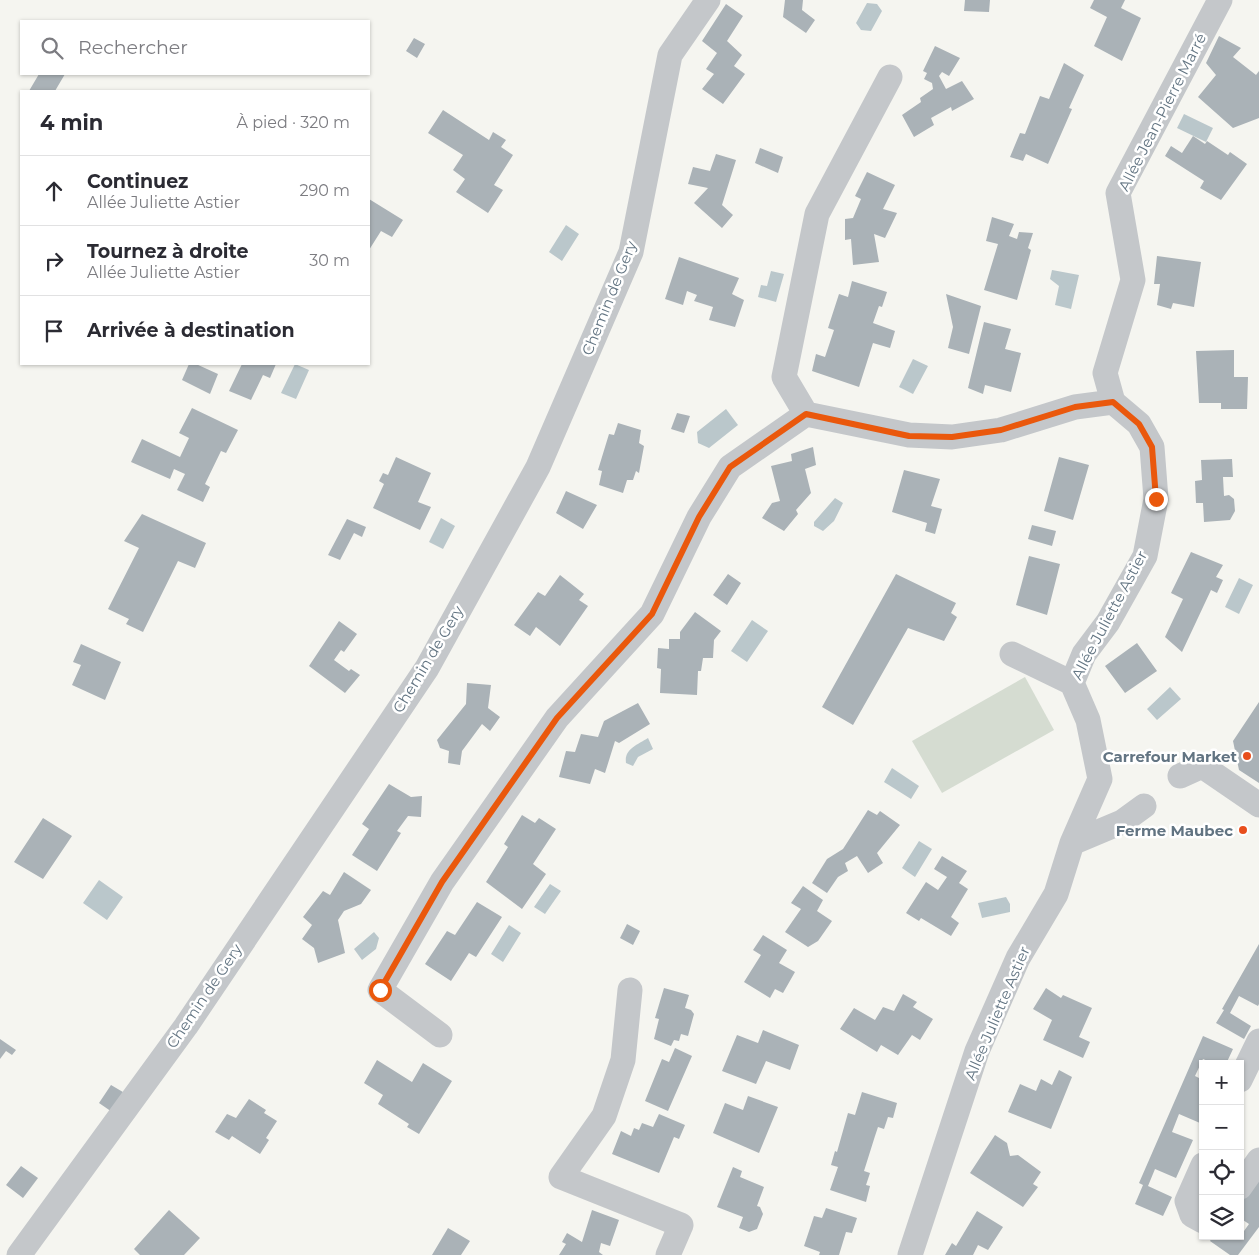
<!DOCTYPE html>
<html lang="fr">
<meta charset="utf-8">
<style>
:root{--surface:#fff;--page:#f2f2f3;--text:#2b2b33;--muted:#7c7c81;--line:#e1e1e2}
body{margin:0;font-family:Montserrat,sans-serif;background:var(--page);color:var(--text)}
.controls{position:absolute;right:15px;bottom:15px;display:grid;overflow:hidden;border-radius:0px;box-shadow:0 1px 4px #0004}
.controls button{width:45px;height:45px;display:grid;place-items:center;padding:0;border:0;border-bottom:1px solid var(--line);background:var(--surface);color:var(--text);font:25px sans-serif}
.stop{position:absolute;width:15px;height:15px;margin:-11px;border:4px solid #ea580c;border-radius:50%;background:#fff}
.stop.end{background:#ea580c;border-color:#fff;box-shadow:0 1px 5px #0008}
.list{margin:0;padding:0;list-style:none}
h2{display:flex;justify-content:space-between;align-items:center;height:65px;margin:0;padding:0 20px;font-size:21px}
h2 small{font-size:16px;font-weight:400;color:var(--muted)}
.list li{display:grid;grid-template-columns:32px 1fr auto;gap:15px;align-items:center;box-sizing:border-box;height:70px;padding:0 20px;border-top:1px solid var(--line)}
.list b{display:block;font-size:19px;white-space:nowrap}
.list p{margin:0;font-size:16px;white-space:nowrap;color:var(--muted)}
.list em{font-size:16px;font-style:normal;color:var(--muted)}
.icon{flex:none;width:28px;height:28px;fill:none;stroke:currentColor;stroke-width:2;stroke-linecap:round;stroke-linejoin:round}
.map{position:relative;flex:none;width:1259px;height:1255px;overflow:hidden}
.search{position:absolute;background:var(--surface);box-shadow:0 1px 4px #0004;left:20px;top:20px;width:350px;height:55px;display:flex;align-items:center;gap:12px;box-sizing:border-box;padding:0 18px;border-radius:0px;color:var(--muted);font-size:19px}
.panel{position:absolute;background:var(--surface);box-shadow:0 1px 4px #0004;left:20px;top:90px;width:350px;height:275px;border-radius:0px}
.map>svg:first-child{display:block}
.green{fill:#d5dcd1}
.water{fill:#bac7cb}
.building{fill:#aab2b7}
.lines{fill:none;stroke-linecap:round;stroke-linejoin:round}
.street{stroke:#c4c7ca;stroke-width:25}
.route{stroke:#ea580c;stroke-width:6}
.poi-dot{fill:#e84e1c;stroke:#fff;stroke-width:2}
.labels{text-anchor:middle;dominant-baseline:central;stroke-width:5;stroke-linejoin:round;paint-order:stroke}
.street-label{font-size:15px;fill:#627482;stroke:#fff}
.poi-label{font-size:15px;font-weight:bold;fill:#627482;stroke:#fff;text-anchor:end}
</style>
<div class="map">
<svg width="1259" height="1255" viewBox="0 0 1259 1255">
<rect width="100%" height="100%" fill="#f5f5f0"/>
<path class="green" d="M1025,677L1054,730L942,793L912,741Z"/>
<path class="water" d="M867,3L877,4L882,11L871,31L861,30L856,23Z
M1184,114L1213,128L1206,142L1177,128Z
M566,225L579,234L562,261L549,252Z
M1052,270L1079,275L1071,309L1055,305L1059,286L1050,279Z
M771,271L784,274L776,302L758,297L761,285L767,286Z
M913,359L928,366L913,394L899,387Z
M295,364L309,370L296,399L281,393Z
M726,409L738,425L709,448L698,443L697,432Z
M835,498L843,503L834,521L823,531L814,526V522Z
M441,518L455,526L443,549L429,542Z
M1239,578L1253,585L1239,614L1225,607Z
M752,620L768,631L747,662L731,651Z
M1170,687L1181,699L1157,720L1147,709Z
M648,738L653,749L638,757L633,766L626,763C624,749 637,745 648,738Z
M892,768L919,786L911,799L884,782Z
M919,841L932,849L915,877L902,868Z
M99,880L123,897L107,920L83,903Z
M550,884L561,891L545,914L534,907Z
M1006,897L1010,904V912L982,918L978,903Z
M509,925L521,933L503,962L491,954Z
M374,932L379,938L376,949L362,960L354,949Z"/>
<path class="building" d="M785,0H803L802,10L815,20L806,33L783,17Z
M965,0H990L989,12L964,11Z
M1094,0H1125L1121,8L1141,18L1122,61L1094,46L1107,17L1090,8Z
M726,4L743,16L727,41L742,55L734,66L745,74L723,104L702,89L714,74L706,69L717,53L702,41Z
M1219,36L1241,48L1233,57L1256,75L1259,71V118L1233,128L1198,97L1216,75L1206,63Z
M414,38L425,44L417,58L406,51Z
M935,46L960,58L949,76L942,72L939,76L946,89L962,81L974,99L952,111L951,107L931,118L934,125L914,137L902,115L921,102L920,98L933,89L932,83L924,79L927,73L923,71Z
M1064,63L1084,75L1069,108L1072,109L1048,164L1026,154L1023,161L1010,157L1020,133L1025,134L1040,96L1049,99Z
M39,74H65L55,91H29Z
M443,110L489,140L493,132L506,140L501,147L513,155L494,185L503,190L488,213L456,192L465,179L453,170L463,155L428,133Z
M1193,136L1205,144L1207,141L1228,155L1230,152L1247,164L1221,200L1200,188L1204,181L1165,156L1171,146L1182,153Z
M760,148L783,157L778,173L755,163Z
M716,154L736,160L722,205L733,215L722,228L694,203L708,188L688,184L693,167L710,171Z
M867,172L895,185L883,209L897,213L885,238L874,234L879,262L853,265L851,239L845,240V219L853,218L861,199L855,196Z
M369,199L403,220L392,237L381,231L369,250Z
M992,217L1014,224L1009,236L1017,239L1019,232L1033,233L1028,248L1031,250L1017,300L984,290L998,244L986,241Z
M1157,256L1201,262L1194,307L1173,303L1171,309L1157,305L1160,284H1154Z
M679,257L739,278L732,294L744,300L735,327L709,320L713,307L694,301L697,295L687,291L683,305L665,299Z
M852,281L887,292L882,307L879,306L873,323L895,331L890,348L873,343L859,387L812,371L816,354L825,357L834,330L828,328L839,294L848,297Z
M946,294L981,306L969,354L948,348L953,327Z
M984,322L1011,329L1005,349L1021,353L1011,392L985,385L983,394L968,388Z
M1234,350V377H1248L1247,409H1221V403H1199L1196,351Z
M189,364H196L218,374L210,394L182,380Z
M242,364H276L270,378L263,375L251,400L229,391Z
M192,408L238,430L226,453L221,451L205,484L210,487L203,502L177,490L185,474L174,469L170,479L131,462L142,439L180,457L189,438L179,433Z
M677,413L690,416L684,433L671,429Z
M618,423L641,430L639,443L644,446L639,473L636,471L633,480H627L623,493L599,485L602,471L598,470L609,434L614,435Z
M813,447L816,465L805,469L811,493L796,510L798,514L784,531L762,518L772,503L780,501L771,466L792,461L791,454Z
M396,457L431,473L418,502L431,507L420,530L373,508L384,484L379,481L383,473L388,475Z
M1059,457L1089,465L1073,520L1044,511Z
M1232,459L1233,477H1223L1224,496L1229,495L1234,499L1235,511L1230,520L1204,522L1203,503H1196L1195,481L1202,480L1201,460Z
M904,470L940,479L931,506L942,509L935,534L925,531L927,523L892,512Z
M566,491L597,505L583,529L556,513Z
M142,514L206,543L195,568L178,561L143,632L126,624L129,619L108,609L139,548L124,541Z
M347,519L366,527L362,537L354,533L340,560L328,555Z
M1032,525L1056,531L1052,546L1028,539Z
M1191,552L1223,565L1216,577L1223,580L1217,593L1211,590L1182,652L1165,637L1183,599L1171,593Z
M1029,556L1060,564L1047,615L1016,605Z
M728,574L741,583L727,605L713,595Z
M896,574L956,603L951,613L957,617L944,641L908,628L853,725L822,707Z
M560,575L584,594L579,600L588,606L560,646L536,627L530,636L514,625L538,592L545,596Z
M695,612L721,631L714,640L713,658H703L701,671H698L697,695L660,693L661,669L657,668L658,648L669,649V639H680V632Z
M339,621L357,634L344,652L341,650L334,660L349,671L351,669L360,675L345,693L309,666Z
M1137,643L1157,671L1125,693L1105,666Z
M81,644L121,662L105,700L72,685L81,665L73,662Z
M467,683L491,685L488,708L500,717L490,731L482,724L462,751L460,765L448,763L449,751L440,748L437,740L466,704Z
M1259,702V783L1239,770L1233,741Z
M638,703L650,724L619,743L615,741L605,773L595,769L590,784L559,777L566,751L575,752L581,734L598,737L604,721Z
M389,784L411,797L422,796L421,817L408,816L397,831L401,833L377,871L352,855L369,829L362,824Z
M868,810L877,815L880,811L900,825L877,853L883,863L868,873L857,856L845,863L848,871L838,877L827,893L812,883L827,859L843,849Z
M522,815L535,823L539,818L556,829L533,864L546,874L522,909L486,882L508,847L504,844Z
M43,818L72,836L43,879L14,862Z
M942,856L967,871L959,883L968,889L951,917L959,923L951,936L921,918L919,921L906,913L926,882L938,890L947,877L934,869Z
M344,872L371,890L361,904L344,911L338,920L345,953L318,963L314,948L302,939L312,925L303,917L323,891L330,895Z
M803,886L823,900L817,911L832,921L818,941L808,947L785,932L801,909L791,903Z
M477,902L502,917L476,957L469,953L451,981L425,964L447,931L455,935Z
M627,924L640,931L633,945L620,938Z
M763,935L787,950L779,963L795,972L783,993L775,989L770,998L744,982L761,955L753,950Z
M1259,944V1004L1258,1006L1239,996L1230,1013L1251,1026L1244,1039L1216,1023L1224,1010L1222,1009Z
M664,988L689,995L685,1008L691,1010L694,1014L688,1036L681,1034L679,1041L674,1040L671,1046L654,1039L659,1019L655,1018Z
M1046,988L1061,998L1063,995L1092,1008L1079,1037L1090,1042L1083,1058L1043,1040L1052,1020L1033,1009Z
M903,994L917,1002L913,1007L933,1019L920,1040L912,1035L898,1055L881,1045L877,1052L840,1029L854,1008L875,1020L883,1007L894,1011Z
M763,1030L799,1045L790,1070L766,1061L756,1084L722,1071L737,1035L758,1043Z
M1203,1036L1233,1049L1226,1064H1215L1203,1059L1195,1076L1203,1080V1117L1200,1123L1179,1114L1172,1132L1193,1140L1176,1178L1155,1169L1148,1186L1172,1197L1163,1216L1135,1204L1143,1185L1139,1183Z
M0,1039L16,1050L12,1055L6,1051L0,1059Z
M675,1048L692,1056L668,1111L645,1101L662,1059L669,1062Z
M377,1060L412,1082L423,1063L452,1081L419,1134L407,1127L409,1124L378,1104L383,1095L364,1083Z
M1059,1070L1072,1077L1051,1129L1008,1112L1020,1084L1036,1091L1041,1079L1052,1085Z
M111,1085L128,1095L115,1114L99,1103Z
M862,1092L897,1103L893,1118L888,1117L884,1129L878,1127L875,1136L864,1171L870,1173L866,1185L870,1186L866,1202L830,1190L838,1167L831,1165L835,1151L837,1152L848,1113L855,1115Z
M748,1096L778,1107L759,1153L713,1133L725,1103L743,1110Z
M249,1099L266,1110L264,1113L277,1121L266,1138L269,1140L260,1154L232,1136L229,1140L215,1132L227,1114L236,1118Z
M659,1114L685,1125L679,1139L674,1137L659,1173L612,1154L621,1131L631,1136L634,1128L639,1130L642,1123L653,1127Z
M995,1135L1007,1143L1010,1156L1018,1155L1041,1172L1033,1184L1038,1187L1023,1207L970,1173Z
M21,1166L38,1178L23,1198L6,1185Z
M733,1167L742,1171L740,1177L764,1187L757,1206L760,1207L763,1214L757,1229L749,1232L739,1228L743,1217L717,1207Z
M1253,1178L1259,1182V1227L1238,1255H1230L1210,1241L1213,1236H1232L1238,1240L1244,1231L1249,1224L1240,1218V1198Z
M826,1208L857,1218L852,1233L846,1232L839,1255H819L820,1252L804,1246L814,1216L822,1218Z
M169,1210L200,1238L184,1255H140L134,1249Z
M592,1210L619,1220L610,1246L601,1243L599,1252L603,1255H559L566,1244L562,1242L567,1233L582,1242Z
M977,1211L1003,1227L988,1250L978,1245L973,1255H945L952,1243L956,1246Z
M448,1228L470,1241L461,1255H432Z"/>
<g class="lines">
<path class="street" d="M1113,402L1105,373L1133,280L1118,193L1220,0
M806,414L784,377L817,214L890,77
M1012,654L1072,683
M1180,776L1202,766L1259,805
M1072,843L1122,822L1144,806
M630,990L623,1060L604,1116L561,1177L681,1225L668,1255
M440,1035L380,990L442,882L557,718L652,614L699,517L730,467L806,414L909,435L952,437L1001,430L1075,407L1113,402L1139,424L1152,447L1156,499L1145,556L1108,622L1084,654L1072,683L1088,720L1100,779L1072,843L1056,894L1018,958L977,1051L910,1255
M1240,1080L1259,1041
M1203,1165L1187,1201L1192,1215L1203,1221
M1240,1187L1259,1160
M19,1255L186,1026L427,668L538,467L631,252L670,55L708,0"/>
</g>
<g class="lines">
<path class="route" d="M380,990L442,882L557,718L652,614L699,517L730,467L806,414L909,436L952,437L1001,430L1075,407L1113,402L1139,424L1152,447L1156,499"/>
</g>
<g class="poi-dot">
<circle cx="1247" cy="756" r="5"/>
<circle cx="1243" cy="830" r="5"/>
</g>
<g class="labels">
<g class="street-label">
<text transform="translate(1162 112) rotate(-63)">Allée Jean-Pierre Marré</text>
<text transform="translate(609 298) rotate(-68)">Chemin de Gery</text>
<text transform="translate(1109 615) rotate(-62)">Allée Juliette Astier</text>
<text transform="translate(428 659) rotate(-59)">Chemin de Gery</text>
<text transform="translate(204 996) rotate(-56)">Chemin de Gery</text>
<text transform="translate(997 1013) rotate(-67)">Allée Juliette Astier</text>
</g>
<g class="poi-label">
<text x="1237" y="756">Carrefour Market</text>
<text x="1233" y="830">Ferme Maubec</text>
</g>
</g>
</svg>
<div class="controls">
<button>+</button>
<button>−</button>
<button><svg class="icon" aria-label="locate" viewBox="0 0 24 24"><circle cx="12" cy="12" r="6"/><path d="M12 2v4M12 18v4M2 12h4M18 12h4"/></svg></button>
<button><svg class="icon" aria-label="layers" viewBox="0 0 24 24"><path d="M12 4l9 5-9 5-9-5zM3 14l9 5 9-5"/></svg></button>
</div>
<div class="stop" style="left:380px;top:990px"></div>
<div class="stop end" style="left:1156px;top:499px"></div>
<div class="search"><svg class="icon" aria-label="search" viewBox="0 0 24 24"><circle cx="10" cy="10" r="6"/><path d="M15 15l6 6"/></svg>Rechercher</div>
<section class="panel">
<h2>4 min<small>À pied · 320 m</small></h2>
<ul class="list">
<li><svg class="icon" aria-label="ahead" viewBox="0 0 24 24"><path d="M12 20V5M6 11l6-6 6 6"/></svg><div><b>Continuez</b><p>Allée Juliette Astier</p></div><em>290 m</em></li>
<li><svg class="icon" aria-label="right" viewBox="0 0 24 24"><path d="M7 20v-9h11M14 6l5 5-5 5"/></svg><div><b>Tournez à droite</b><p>Allée Juliette Astier</p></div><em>30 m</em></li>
<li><svg class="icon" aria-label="arrive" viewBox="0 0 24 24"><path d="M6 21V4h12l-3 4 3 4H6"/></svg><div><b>Arrivée à destination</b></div></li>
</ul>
</section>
</div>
